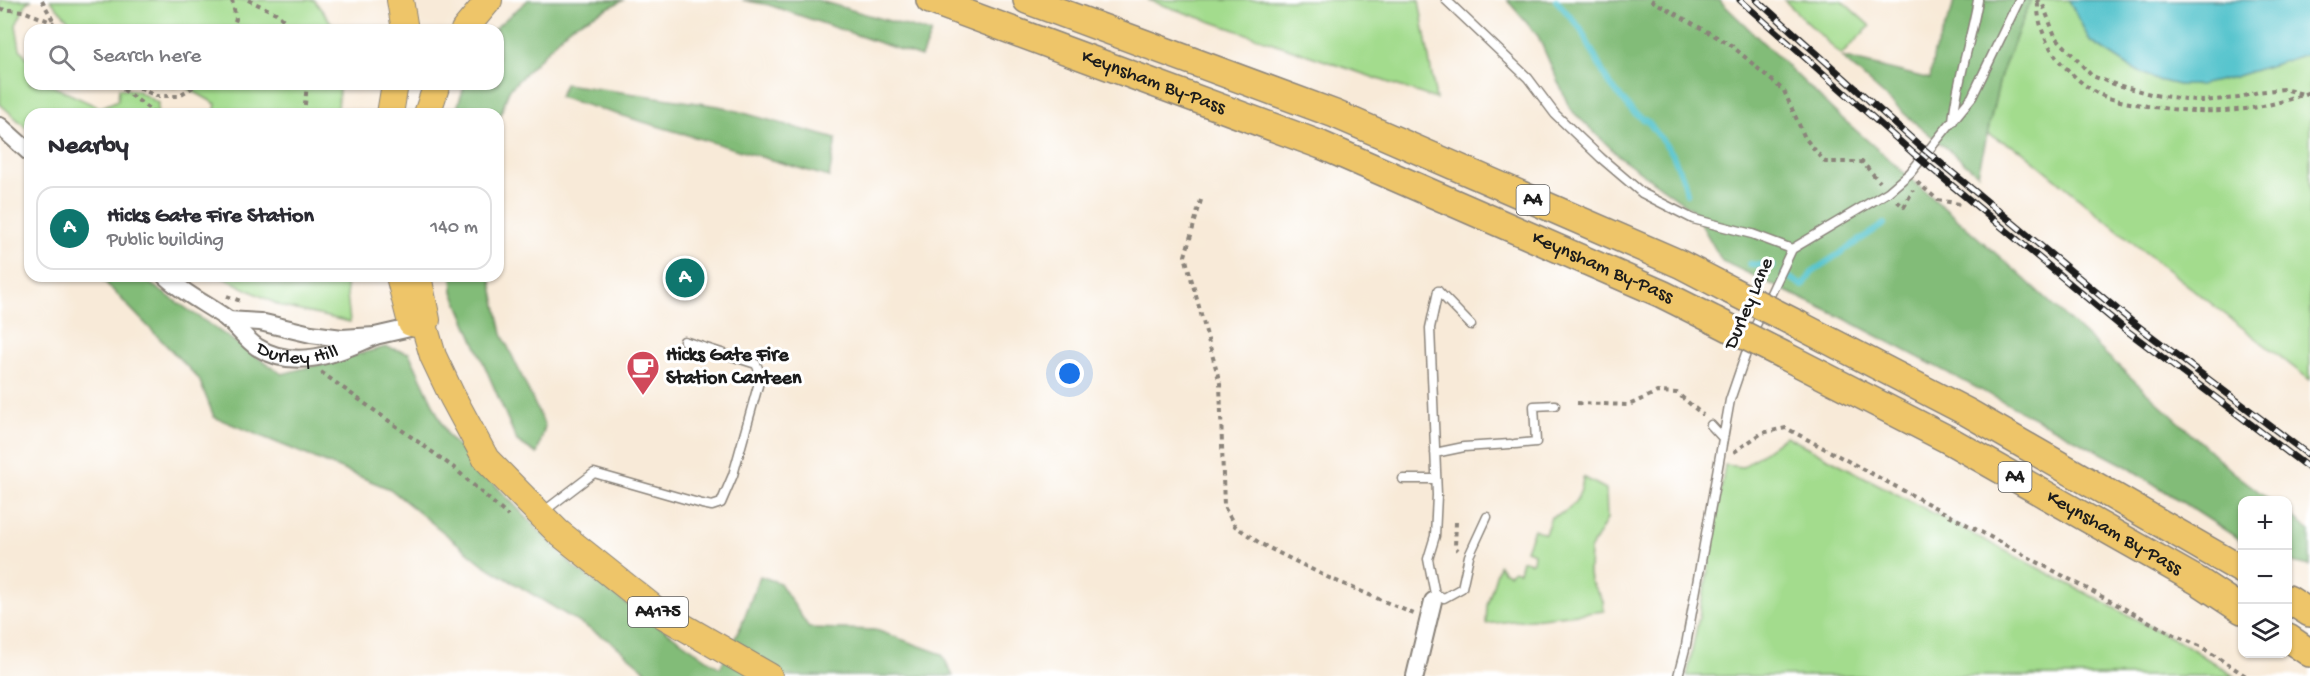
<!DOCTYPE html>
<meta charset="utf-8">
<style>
:root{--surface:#fff;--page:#f2f2f3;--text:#2b2b33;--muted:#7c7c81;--line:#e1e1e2;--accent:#0f766e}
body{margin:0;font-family:"Gochi Hand",sans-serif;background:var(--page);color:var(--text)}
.controls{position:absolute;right:18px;bottom:18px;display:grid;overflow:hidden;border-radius:12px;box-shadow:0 2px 4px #0004}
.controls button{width:54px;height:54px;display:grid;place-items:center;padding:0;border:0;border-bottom:2px solid var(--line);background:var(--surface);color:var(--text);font:30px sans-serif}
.you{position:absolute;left:1070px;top:374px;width:21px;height:21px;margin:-15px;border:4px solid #fff;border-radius:50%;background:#1a73e8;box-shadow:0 0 0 9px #1a73e833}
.badge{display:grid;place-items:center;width:39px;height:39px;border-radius:50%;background:var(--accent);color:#fff;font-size:20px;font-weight:700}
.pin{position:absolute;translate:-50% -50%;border:3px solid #fff;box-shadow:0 2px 6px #0006}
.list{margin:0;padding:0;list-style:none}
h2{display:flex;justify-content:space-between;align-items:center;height:78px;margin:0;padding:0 24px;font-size:26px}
h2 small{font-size:20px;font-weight:400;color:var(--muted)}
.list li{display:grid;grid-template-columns:39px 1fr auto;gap:18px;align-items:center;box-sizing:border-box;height:84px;margin:0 12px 12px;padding:0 12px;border:2px solid var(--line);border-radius:18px}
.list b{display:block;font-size:22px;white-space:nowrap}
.list p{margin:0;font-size:20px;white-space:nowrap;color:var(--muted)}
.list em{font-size:20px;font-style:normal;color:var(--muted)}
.icon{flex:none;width:33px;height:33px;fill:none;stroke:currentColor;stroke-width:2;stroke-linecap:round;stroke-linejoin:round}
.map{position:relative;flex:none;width:2310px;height:676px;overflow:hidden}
.search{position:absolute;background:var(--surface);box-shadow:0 2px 4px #0004;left:24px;top:24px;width:480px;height:66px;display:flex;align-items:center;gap:15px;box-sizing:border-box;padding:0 21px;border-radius:18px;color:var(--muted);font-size:22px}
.panel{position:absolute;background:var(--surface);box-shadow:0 2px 4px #0004;left:24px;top:108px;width:480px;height:174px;border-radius:18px}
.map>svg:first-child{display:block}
.green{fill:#a3dc8d;stroke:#607c54;stroke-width:1.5}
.forest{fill:#82bc78;stroke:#4f6c4a;stroke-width:1.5}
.water{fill:#58c5ce;stroke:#3a7075;stroke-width:1.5}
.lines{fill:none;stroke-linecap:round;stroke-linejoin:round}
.stream{stroke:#58c5ce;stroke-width:6}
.service-casing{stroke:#8a837a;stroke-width:11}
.minor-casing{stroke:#8a837a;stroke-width:20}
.primary-casing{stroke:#8a837a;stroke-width:28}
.trunk-casing{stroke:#8a837a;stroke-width:30}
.path{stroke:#8a837a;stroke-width:4;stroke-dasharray:4.5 4.5;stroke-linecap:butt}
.service{stroke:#fff;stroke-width:8}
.minor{stroke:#fff;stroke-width:16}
.primary{stroke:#eec569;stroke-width:26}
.trunk{stroke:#eec569;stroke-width:27}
.rail-casing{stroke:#1c1c1c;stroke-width:7}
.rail{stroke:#fff;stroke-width:4.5;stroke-dasharray:14;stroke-linecap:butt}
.trunk-bridge-casing{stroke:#8a837a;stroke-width:30;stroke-linecap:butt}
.trunk-bridge{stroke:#eec569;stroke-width:27}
.labels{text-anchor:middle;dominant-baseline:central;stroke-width:6;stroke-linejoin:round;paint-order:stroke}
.shield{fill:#fff;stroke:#606060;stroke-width:1.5}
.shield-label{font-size:18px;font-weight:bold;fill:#1c1c1c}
.street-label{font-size:20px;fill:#1c1c1c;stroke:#fff}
.poi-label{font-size:20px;font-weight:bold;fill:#1c1c1c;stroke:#fff;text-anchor:start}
</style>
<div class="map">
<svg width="2310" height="676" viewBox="0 0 2310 676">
<rect width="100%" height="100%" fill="#fff"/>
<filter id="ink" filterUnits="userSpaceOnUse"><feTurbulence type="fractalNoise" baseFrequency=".0167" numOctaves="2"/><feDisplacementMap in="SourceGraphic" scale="12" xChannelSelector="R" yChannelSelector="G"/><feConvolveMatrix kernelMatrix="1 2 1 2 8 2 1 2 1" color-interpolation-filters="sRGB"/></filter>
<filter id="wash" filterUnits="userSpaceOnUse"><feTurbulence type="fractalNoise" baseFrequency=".008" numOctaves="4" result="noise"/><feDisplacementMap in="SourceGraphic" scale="24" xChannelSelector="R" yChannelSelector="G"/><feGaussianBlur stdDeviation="1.35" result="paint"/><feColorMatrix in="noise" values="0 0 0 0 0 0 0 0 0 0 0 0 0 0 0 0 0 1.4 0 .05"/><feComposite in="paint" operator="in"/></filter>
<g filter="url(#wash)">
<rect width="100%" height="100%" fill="#f8ead8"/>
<path class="green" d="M0,0H32L27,2L16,25L20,49L30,62V84H48L100,108L118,100L119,88L138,91L158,103L157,114H30V131L0,104Z
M50,0H314L337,30H78Z
M1148,0H1419L1436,99Z
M1784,0H1841L1870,26L1841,55Z
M2031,0H2069L2090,41L2130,67L2154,79L2179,85L2234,77L2310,53V380L2137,246L2021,150L1987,134L2001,74Z
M148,84H339L338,114H214L216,104L182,85L175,87Z
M220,276H345L350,322L283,307Z
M1786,436L2189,647L2234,676H1687L1708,571L1725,465L1743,467Z
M1583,477L1606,489L1607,519L1590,550L1589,573L1590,581L1603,601L1604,611L1486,624L1487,605L1499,565L1503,571L1509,574L1514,570L1519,572L1522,560L1530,563L1533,561L1534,553L1526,550L1534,529L1545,534L1551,517C1571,513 1582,497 1583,477Z"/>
<path class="forest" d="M528,0H624L571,26L509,90L498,122V114H455L465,84H498V30H493Z
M742,0H817L931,33L921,57L769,5Z
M1507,0H1719L1835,112L2017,272L2232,471L2270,500H2242V541L2126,466L1843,318L1722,261L1693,210L1620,157L1570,109L1538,36Z
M1954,0H2031L2001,74L1978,174L1908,117L1841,57L1930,79L1934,52L1951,13Z
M565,84L719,106L836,139L829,177L559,97Z
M99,276H139L282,374L386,347L409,353L448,436L575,568L720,668L741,626L760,576L780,583L809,628L876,630L942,654L953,676H652L613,643L484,565L390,489L214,417L199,379Z
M452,276H490L502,334L545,426L537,454L517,441L453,292Z
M2288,514L2310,531V566L2288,561Z"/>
<path class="water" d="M2069,0H2310V53L2234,77L2200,85H2179L2154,79L2130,67L2090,41Z"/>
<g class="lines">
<path class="stream" d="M1556,0L1580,28L1608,82L1633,112L1649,123L1672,153L1684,181L1687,194
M1750,264L1772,266
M1784,274L1803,286L1813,271L1884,224"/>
</g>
</g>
<g filter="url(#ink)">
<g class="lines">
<defs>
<path id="service" d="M1446,0L1528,78L1555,114L1601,158L1642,193L1693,219L1752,234L1792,249
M1953,121C1957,80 1971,41 1978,0
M1438,291L1471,325
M1711,425L1722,437
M1515,444L1536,442L1534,406L1555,405
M1435,453L1464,447L1510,444
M1403,479H1435
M543,512L594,473L702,504L712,506L721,503L733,475L761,375L756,364L684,341
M1435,594L1444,598L1462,588L1469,556L1487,517
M1433,601L1435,594L1428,559L1435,536L1437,495L1430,328L1438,291
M1678,676L1686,645L1730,400L1755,327L1792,249L1888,192L1910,173L1972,97L2019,0"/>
<g id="minor">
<path d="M0,126L30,153"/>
<path id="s1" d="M165,276C183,293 206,304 226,318C237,326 245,339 257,347C295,371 337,354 375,336"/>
<path d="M228,320L260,322L311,334L342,338L375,336L423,325"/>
<path d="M1415,676L1433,601"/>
</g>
<path id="primary" d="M400,0L405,30
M464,30L489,0
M390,114L395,84
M427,114L437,84
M399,276L411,323L416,324
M418,276L427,320L424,325L433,356L452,396L486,459L540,514L558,532L661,614L769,676"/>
<g id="trunk">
<path id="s2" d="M930,0L1321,145L1662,294L1714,320"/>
<path d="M1027,0L1335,114L1680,264L1730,290"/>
<path d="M1799,325L1967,412L2242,570"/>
<path id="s3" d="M1783,355L1947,439L2198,581L2242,610"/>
<path d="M2288,599L2310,613"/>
<path d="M2288,638L2310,653"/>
</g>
</defs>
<use href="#service" class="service-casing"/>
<use href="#minor" class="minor-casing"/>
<use href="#primary" class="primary-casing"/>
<use href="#trunk" class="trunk-casing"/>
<path class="path" d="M42,0L58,30
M248,0L276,13L295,30
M1651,0L1731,45L1784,91L1805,138L1825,162H1862L1880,182
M2036,0L2043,5L2055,36L2092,76L2114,84L2154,95L2202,101L2238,98L2258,92L2284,89L2303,94
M2038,3C2037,25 2048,49 2063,65C2074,76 2085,87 2099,94C2113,101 2131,103 2147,106C2208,115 2252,114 2310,92
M0,9L23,11L54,23
M232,30L236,19L232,0
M116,84L156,114
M131,84L156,96H178L198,84
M304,114L307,84
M1917,184L1918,183L1938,200L1960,204
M1201,200L1185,256L1220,383L1224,507L1235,526L1261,544L1327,577L1414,614
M1897,201L1904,207L1913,190
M227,296L243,302
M321,372L453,467L508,516
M1577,403L1629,405L1657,392L1677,393L1703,415
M1734,452L1762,433L1786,428L2174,635L2200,646L2246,676
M1456,522L1455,547L1458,550"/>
<use href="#service" class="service"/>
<use href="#minor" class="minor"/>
<use href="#primary" class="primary"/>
<use href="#trunk" class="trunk"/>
<defs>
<path id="rail" d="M1740,0L1913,153L2122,327L2310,469
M1757,0L1920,146L2130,320L2310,456"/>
</defs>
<use href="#rail" class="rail-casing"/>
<use href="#rail" class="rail"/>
<defs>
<path id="trunk-bridge" d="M1730,290L1799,325
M1714,320L1783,355"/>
</defs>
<use href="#trunk-bridge" class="trunk-bridge-casing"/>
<use href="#trunk-bridge" class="trunk-bridge"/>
</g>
</g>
<defs>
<symbol id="cafe-pin" viewBox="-11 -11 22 30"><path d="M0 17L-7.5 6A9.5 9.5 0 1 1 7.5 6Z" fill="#d1495b" stroke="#fff"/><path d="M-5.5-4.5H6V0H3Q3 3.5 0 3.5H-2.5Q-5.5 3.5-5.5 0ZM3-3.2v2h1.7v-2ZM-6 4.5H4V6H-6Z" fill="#fff"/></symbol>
</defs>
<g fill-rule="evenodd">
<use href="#cafe-pin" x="624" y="348" width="38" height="52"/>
</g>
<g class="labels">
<g class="shield">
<rect x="1516.5" y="185" width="33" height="30" rx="4.5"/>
<rect x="1998.5" y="462" width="33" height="30" rx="4.5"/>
<rect x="628" y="597" width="60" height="30" rx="4.5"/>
</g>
<g class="shield-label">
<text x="1533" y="200">A4</text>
<text x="2015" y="477">A4</text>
<text x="658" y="612">A4175</text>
</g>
<g class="street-label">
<text stroke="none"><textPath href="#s2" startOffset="238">Keynsham By-Pass</textPath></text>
<text stroke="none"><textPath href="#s2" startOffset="724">Keynsham By-Pass</textPath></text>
<text transform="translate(1750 304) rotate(-67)">Durley Lane</text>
<text stroke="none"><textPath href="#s1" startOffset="159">Durley Hill</textPath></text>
<text stroke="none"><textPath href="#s3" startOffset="376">Keynsham By-Pass</textPath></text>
</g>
<g class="poi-label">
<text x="666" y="356">Hicks Gate Fire<tspan x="666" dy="23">Station Canteen</tspan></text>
</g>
</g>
</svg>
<div class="controls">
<button>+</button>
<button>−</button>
<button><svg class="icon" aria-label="layers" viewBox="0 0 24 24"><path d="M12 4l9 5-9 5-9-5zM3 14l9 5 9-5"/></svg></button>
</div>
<div class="you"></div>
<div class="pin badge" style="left:685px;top:278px">A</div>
<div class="search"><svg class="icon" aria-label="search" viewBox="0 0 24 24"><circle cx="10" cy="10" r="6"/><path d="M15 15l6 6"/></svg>Search here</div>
<section class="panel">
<h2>Nearby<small></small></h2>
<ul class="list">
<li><span class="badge">A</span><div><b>Hicks Gate Fire Station</b><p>Public building</p></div><em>140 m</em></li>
</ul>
</section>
</div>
